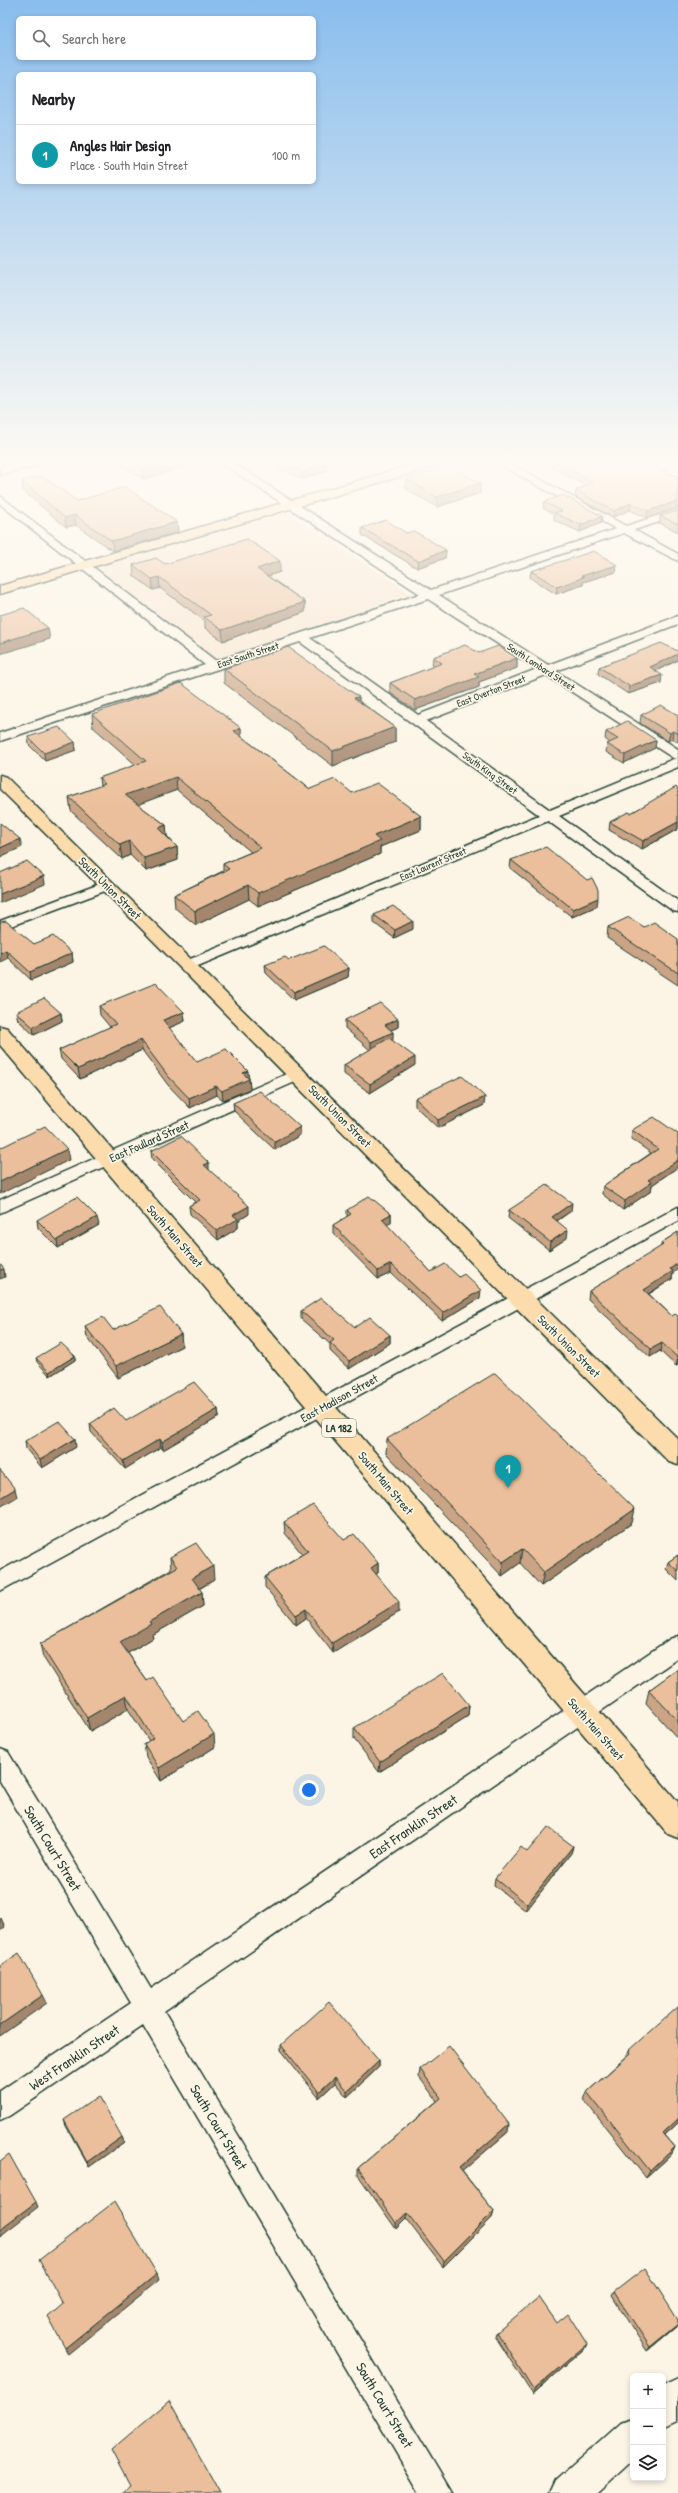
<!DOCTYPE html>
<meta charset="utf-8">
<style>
:root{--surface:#fff;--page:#f6f6f6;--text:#202124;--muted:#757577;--line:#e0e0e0;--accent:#7c3aed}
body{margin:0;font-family:"Patrick Hand",sans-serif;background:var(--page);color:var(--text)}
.controls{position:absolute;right:12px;bottom:12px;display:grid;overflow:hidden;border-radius:6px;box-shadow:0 2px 6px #0003}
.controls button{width:36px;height:36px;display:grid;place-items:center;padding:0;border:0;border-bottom:1px solid var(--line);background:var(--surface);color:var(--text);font:20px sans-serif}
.you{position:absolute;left:309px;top:1790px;width:14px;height:14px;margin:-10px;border:3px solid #fff;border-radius:50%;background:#1a73e8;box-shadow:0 0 0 6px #1a73e833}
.badge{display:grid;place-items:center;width:26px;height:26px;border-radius:50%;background:var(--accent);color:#fff;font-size:13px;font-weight:700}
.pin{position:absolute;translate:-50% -33px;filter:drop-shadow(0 1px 2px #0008)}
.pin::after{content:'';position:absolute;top:21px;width:14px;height:12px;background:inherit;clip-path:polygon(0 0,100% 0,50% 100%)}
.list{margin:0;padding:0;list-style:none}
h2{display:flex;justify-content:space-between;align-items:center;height:52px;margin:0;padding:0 16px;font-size:17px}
h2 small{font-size:13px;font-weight:400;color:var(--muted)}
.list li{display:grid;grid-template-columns:26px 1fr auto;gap:12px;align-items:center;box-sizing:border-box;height:60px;padding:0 16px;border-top:1px solid var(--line)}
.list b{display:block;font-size:15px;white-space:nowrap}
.list p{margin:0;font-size:13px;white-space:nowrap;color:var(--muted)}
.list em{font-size:13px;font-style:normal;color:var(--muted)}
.icon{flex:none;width:22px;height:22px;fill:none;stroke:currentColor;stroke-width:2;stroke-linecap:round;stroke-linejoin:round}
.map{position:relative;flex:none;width:678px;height:2493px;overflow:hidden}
.search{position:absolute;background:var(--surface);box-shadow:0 2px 6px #0003;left:16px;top:16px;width:300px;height:44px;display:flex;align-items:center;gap:10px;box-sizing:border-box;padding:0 14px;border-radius:6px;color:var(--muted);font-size:15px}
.panel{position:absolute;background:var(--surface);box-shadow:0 2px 6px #0003;left:16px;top:72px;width:300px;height:112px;border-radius:6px}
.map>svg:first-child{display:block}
.built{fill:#f7e5cf}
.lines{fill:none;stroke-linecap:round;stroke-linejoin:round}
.minor-casing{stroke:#1f3d34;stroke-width:3}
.tertiary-casing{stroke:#1f3d34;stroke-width:3}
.primary-casing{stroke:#1f3d34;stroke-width:3}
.trunk-casing{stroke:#1f3d34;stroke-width:3}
.minor{fill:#fcf5e5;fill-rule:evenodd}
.tertiary{fill:#fcf5e5;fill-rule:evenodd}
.primary{fill:#fcdcac;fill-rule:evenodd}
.trunk{fill:#fcdcac;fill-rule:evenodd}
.wall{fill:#caa485;stroke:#1f3d34}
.shaded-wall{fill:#a4866c;stroke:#1f3d34}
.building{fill:#ebbf9b;stroke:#1f3d34}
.labels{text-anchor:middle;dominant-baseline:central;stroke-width:3.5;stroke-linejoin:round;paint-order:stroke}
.far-street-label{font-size:10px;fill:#1f3d34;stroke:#fcf5e5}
.shield{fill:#fcf5e5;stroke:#617469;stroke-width:1}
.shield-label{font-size:11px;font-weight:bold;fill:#1f3d34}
.street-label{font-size:12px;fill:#1f3d34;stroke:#fcf5e5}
.near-street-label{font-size:14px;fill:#1f3d34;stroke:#fcf5e5}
</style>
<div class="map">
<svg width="678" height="2493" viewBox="0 0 678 2493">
<rect width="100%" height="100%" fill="#fcf5e5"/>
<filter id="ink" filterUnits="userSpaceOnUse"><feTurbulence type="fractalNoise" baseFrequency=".025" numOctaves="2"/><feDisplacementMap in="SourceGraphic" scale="8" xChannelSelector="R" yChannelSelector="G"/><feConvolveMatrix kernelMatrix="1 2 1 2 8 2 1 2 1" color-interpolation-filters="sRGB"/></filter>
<g filter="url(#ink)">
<path class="built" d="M285,511L412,594L216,659L97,567Z"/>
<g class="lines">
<defs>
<path id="minor" d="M218,461H230L431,590L616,529L493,461H506L626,526L678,509V516L634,530L678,554V561L624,533L439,595L548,665L678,616V624L556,671L678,749V767L559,816L678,901V912L673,911L548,821L193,968H183L180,965L183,962L539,815L300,642L0,741V733L205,665L0,504V496L216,661L420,594ZM428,599L537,669L418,715L310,638ZM546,675L673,758H676L550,810L426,721Z
M108,881L115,885L113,888L0,930V921Z
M298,1069L304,1070L306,1074L304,1078L0,1213V1200Z
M678,1207V1221L0,1591V1571Z
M678,1636V1658L164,2011L452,2493H420L143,2025L9,2116L0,2120V2091L131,2003L0,1781V1749L8,1752L151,1989L670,1639Z"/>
<path id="tertiary" d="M678,2378V2420L663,2427V2385Z
M633,2418V2460L597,2493H550L556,2480L620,2423Z"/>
<path id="primary" d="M0,775L6,777L678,1439V1465L669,1462L102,889L0,789Z
M0,1026L7,1028L678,1802V1838L668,1834L0,1045Z"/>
<path id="trunk" d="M23,461H45L43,464L0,475V467Z
M425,461H445L443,464L0,594V586Z"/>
</defs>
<use href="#minor" class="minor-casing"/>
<use href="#tertiary" class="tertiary-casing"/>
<use href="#primary" class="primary-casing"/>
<use href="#trunk" class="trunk-casing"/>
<use href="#minor" class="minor"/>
<use href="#tertiary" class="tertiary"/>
<use href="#primary" class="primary"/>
<use href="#trunk" class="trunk"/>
</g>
<path class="wall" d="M119,461H184L185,467L143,479L120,464Z
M277,461H321L326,464V471L302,479L277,467Z
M542,461H641L678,477V508L647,518L630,510L613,517L575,497L576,490L586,486Z
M406,479L480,493L437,507L406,489Z
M22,481L77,501L177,522L178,532L113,551L76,525L66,527L23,491Z
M544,502L602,516L601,523L580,532L554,520V514L543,508Z
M678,511V532L660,523V516Z
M362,528L406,533L446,550L445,558L417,568L362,535Z
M165,564L280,572L268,576L305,602V612L223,641L205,628V621L160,588L153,590L134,576L133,565Z
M617,565L616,572L583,582V585L556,594L530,578L531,571Z
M479,653L517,658V668L479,682V687L415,710L390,693V683L432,667L433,657Z
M678,660L656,671L661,683L628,694L598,674L599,667Z
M224,669L359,697V701L395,727V742L333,766L224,683Z
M92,714L241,728V736L310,789L352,793L421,816V830L380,847V854L258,906L249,899L196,925L175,908L174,895L223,871V864L251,852L177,790L137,804L166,825L167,836L177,847L178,860L146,871L130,855L122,859L71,811L69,797L100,786L99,778L136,765L93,727Z
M641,715H678V742L672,739L668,741L640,723Z
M606,732L656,740L655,748L624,763L606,752L607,744L610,743L605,739Z
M28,737L75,742L76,750L45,761L29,745Z
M678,789V829L642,849L609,830L610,822L631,813Z
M511,860L597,906L572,917L510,868Z
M374,915L413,929L394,938L374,923Z
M0,922L34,944L72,953L73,962L31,980L8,958Z
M608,927H644L678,939V985L607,938Z
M289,960L349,968L348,977L294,1000L266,973L265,965Z
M99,1006L184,1012L185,1021L169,1028L197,1062L249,1078L250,1089L223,1100L217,1095L190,1108L168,1085L142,1050L80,1079L61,1059L59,1050L110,1027L100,1015Z
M16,1012L61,1013L62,1021L34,1035L18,1020Z
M398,1019V1027L391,1030L393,1032L392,1040L415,1065L370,1093L344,1074V1065L370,1050L345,1028V1020Z
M415,1098L484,1105L438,1128L415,1106Z
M233,1103L300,1135L275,1150L234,1111Z
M632,1130L678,1134V1167L652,1185L651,1191L623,1210L602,1194L603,1186L651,1153L631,1139Z
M151,1151L209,1170L249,1214L238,1221V1228L218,1240L190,1214L189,1206L195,1202L152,1159Z
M347,1210L391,1214V1222L387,1225L431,1272L480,1298L442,1321L391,1273L378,1279L333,1233V1225L347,1217Z
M509,1210L571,1211L557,1221L567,1238L549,1250L508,1218Z
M37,1220L99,1225L58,1248L38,1228Z
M678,1232L673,1273L672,1279L649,1294L672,1316H678V1365L676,1366L660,1351L650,1357L588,1299L589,1291L661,1247V1243Z
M301,1311L355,1327L390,1335V1343L349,1369L330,1351V1344L301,1319Z
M85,1326L113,1330L181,1334L182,1346L118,1378L87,1337Z
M75,1356V1360L50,1376L37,1362L36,1358Z
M218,1409L219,1417L163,1450L161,1447L125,1469L91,1432L90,1424L126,1421Z
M387,1439L632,1523L541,1586L520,1563L502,1576L386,1453Z
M25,1441L76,1447L42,1468L26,1449Z
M284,1522L344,1540L378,1563V1573L376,1574L399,1612L333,1653L306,1618L296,1625L265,1587V1577L302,1554L285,1533Z
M678,1555V1581L666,1569L668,1562Z
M170,1557L214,1580L199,1589L202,1592L203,1606L152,1635L153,1638L128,1653L147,1681L183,1721L215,1747L161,1781L146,1757L144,1744L149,1741L128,1709L90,1731L43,1657L40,1644L171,1569Z
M678,1669V1739L646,1703L649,1690Z
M469,1705L468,1716L379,1772L354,1739V1728Z
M573,1846L571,1853L526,1911L494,1885L495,1878L527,1852Z
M281,2045L379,2061V2067L347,2097L335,2083L319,2098L281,2050Z
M629,2050L678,2123L665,2135L675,2147L671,2155L646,2178L584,2100L587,2092L626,2057Z
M420,2069L508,2132L462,2171L494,2211L492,2218L443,2267L406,2219L396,2229L358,2175V2168L437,2101L419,2077Z
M64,2120L122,2137L124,2142L89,2167L66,2126Z
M614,2292L678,2320V2325L677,2326L647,2351L612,2296Z
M557,2323L585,2348L532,2394L495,2336L497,2332Z"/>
<path class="shaded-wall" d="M168,461H184L185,467L143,479L142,469Z
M326,464V471L302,479V472Z
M480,483V493L437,507V497Z
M678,501V508L647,518L648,511Z
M631,503L630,510L613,517L614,511Z
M75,515L76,525L66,527L65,518Z
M602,516L601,523L580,532L581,525Z
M177,522L178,532L113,551L112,541Z
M446,550L445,558L417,568L418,561Z
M280,561V572L258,579L257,569Z
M617,565L616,572L583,582V585L556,594L557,587L581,576Z
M159,577L160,588L153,590L152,579Z
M305,602V612L223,641L222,630Z
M48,628L50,639L0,654V643Z
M678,654V660L649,674L650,667Z
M517,658V668L479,682V687L415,710V700L474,674Z
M662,675L661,683L628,694L629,686Z
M359,697L358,711L354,698Z
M395,727V742L333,766V751Z
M241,728V741L234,731Z
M673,731L672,739L668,741L670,733Z
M656,740L655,748L624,763L625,755Z
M75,742L76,750L45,761L44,753Z
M176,777L177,790L126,809L125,795Z
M421,816V830L380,847V854L258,906V893L374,836Z
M678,822V829L642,849L643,841Z
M166,825L167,838L158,828Z
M20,839L22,847L0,857V848Z
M129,841L130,855L122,859L120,845Z
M177,847L178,860L146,871L144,858Z
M44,876L45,884L0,903V894Z
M248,885L249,899L196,925L195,911Z
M598,898L597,906L572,917L573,909Z
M413,921V929L394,938L395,930Z
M6,950L8,958L0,962V953Z
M72,953L73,962L31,980L30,972Z
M349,968L348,977L294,1000V992Z
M184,1012L185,1021L164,1030L163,1020Z
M61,1013L62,1021L34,1035L33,1027Z
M398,1019V1027L385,1033V1025Z
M393,1032V1040L371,1051V1042Z
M141,1040L142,1050L80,1079L78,1069Z
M415,1057V1065L370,1093V1084Z
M248,1071L250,1089L223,1100L222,1091L243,1073Z
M216,1086L217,1095L190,1108L189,1098Z
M485,1097L484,1105L438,1128V1120Z
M300,1127V1135L275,1150V1142Z
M67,1149L69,1160L0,1194V1182Z
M678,1160V1167L652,1185L651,1191L623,1210L625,1201L648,1180Z
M209,1163V1171L204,1165Z
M572,1203L571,1211L550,1225L552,1217Z
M249,1206V1214L238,1221V1228L218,1240L217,1231L233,1215Z
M391,1214V1222L382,1228V1219Z
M97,1217L99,1225L58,1248L57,1240Z
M568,1230L567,1238L549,1250L550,1242Z
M678,1263V1269L673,1273L672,1279L643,1297L644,1290L670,1269Z
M391,1264V1273L378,1279V1271Z
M4,1269L5,1277L0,1279V1270Z
M481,1290L480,1298L442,1321L443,1313Z
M181,1334L182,1346L118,1378L116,1366Z
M390,1335V1343L349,1369V1361Z
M662,1343L660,1351L650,1357L651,1349Z
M75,1356V1360L50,1376L49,1372Z
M678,1358V1365L676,1366Z
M218,1409L219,1417L163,1450L162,1442Z
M75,1439L76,1447L42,1468L40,1460Z
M160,1439L161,1447L125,1469L123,1461Z
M15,1489L17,1497L0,1507V1498Z
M635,1509L632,1523L541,1586L544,1572Z
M522,1549L520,1563L502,1576L503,1562Z
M378,1563V1573L371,1578V1568Z
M213,1566L214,1580L193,1592L192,1578Z
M202,1592L203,1606L152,1635L153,1638L123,1656L120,1642L149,1622Z
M399,1602V1612L333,1653L332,1643Z
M306,1609V1618L296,1625V1615Z
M126,1695L128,1709L90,1731L87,1718Z
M469,1705L468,1716L379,1772L380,1762Z
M214,1734L215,1747L161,1781L159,1768Z
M573,1846L571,1853L526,1911L527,1904Z
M1,1918L5,1927L0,1931V1919Z
M43,1995L47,2003L0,2036V2025Z
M379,2061V2067L347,2097V2091Z
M335,2077V2083L319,2098V2092Z
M678,2119V2123L659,2140L663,2133Z
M509,2124L508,2132L458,2175L459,2168Z
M122,2137L124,2142L89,2167L87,2162Z
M675,2147L671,2155L646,2178L650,2171Z
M36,2202L38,2207L0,2236V2229Z
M494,2211L492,2218L443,2267L444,2261Z
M407,2213L406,2219L396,2229V2223Z
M157,2274L159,2280L68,2354L65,2348Z
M678,2324L677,2326L647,2351L650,2347Z
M587,2344L585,2348L532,2394L533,2390Z"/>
<path class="building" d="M130,461H168L142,469Z
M280,461H321L326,464L302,472Z
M555,461H641L678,477V501L648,511L631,503L614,511L576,490L593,483Z
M449,466L480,483L437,497L406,479Z
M42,476L77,501L125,487L177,522L112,541L75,515L65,518L22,481Z
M563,495L602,516L581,525L554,513L562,511L544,502Z
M678,511V524L660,516Z
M386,520L406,533L414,531L446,550L418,561L362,528Z
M247,539L280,561L257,569L305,602L222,630L204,617L211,615L159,577L152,579L133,565L156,558L165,564Z
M594,551L617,565L581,576L584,577L557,587L531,571Z
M24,608L48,628L0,643V615Z
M661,643L678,651V654L650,667L662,675L629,686L599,667Z
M465,645L479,653L498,646L517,658L474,674L479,677L415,700L390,683L442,663L433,657Z
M288,647L359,697L354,698L395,727L333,751L224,669Z
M181,683L241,728L234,731L310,789L335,779L352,793L377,783L421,816L374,836L380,841L258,893L248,885L195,911L174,895L229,869L223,864L261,848L176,777L125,795L166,825L158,828L177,847L144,858L129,841L120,845L69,797L105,784L99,778L146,761L92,714Z
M661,705L678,715V734L673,731L670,733L641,715Z
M627,721L656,740L625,755L607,744L618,739L606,732Z
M59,727L75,742L44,753L28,737Z
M676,787L678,789V822L643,841L610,822L628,812L631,813Z
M0,823L20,839L0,848Z
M546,847L587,880L592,878L598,890V898L573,909L511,860Z
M27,861L44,876L0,894V873Z
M393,906L413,921L395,930L374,915Z
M629,917L644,927L654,922L678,939V973L608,927Z
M6,921L34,944L53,936L72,953L30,972L6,950L0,953V922Z
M324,946L349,968L294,992L265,965L285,957L289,960Z
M156,983L184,1012L163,1020L197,1062L226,1049L248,1071L243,1073L249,1079L222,1091L216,1086L189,1098L168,1076L141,1040L78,1069L59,1050L116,1024L99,1006Z
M44,998L61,1013L33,1027L16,1012Z
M380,1003L398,1019L385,1025L393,1032L371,1042L345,1020Z
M389,1038L415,1057L370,1084L344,1065Z
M462,1076L485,1097L438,1120L415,1098Z
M260,1091L300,1127L275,1142L233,1103Z
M654,1117L678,1134V1160L648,1180L652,1182L625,1201L603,1186L658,1149L632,1130Z
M45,1126L67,1149L0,1182V1148Z
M181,1136L209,1163L204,1165L249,1206L233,1215L238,1219L217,1231L189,1206L200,1200L151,1151Z
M547,1185L572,1203L552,1217L568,1230L550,1242L509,1210Z
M369,1196L391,1214L382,1219L431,1272L445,1264L459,1277L464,1274L481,1290L443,1313L391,1264L378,1271L333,1225L351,1214L347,1210Z
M77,1197L97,1217L57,1240L37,1220Z
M678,1232V1263L670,1269L673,1271L644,1290L672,1316L675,1314L678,1316V1358L662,1343L651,1349L589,1291L663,1245L661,1243Z
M0,1264L4,1269L0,1270Z
M321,1298L355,1327L370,1317L390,1335L349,1361L330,1343L334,1340L301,1311Z
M160,1307L181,1334L116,1366L85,1326L103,1317L113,1330Z
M61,1343L75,1356L49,1372L36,1358Z
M495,1373L635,1509L544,1572L522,1549L503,1562L387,1439Z
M194,1382L218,1409L162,1442L160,1439L123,1461L90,1424L114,1408L126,1421Z
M59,1421L75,1439L40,1460L25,1441Z
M0,1470L15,1489L0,1498Z
M313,1505L344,1540L354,1534L378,1563L371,1568L399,1602L332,1643L306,1609L296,1615L265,1577L308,1551L284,1522Z
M196,1543L213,1566L192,1578L202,1592L149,1622L151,1624L120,1642L147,1681L153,1677L183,1721L198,1711L214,1734L159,1768L144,1744L153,1738L126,1695L87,1718L40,1644L177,1567L170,1557Z
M678,1555V1571L668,1562Z
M678,1669V1721L649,1690Z
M443,1673L469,1705L380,1762L354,1728Z
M548,1827L573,1846L527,1904L495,1878L521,1847L527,1852Z
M19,1953L43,1995L0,2025V1966Z
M329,2002L379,2061L347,2091L335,2077L319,2092L281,2045Z
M678,2006V2119L663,2133L675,2147L650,2171L587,2092L631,2053L629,2050Z
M449,2046L509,2124L459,2168L494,2211L444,2261L407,2213L396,2223L358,2168L441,2098L420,2069Z
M99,2096L122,2137L87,2162L64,2120Z
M9,2154L36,2202L0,2229V2161Z
M114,2202L157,2274L65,2348L48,2317L63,2304L39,2260Z
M645,2268L678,2320V2324L650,2347L614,2292Z
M539,2297L557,2323L568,2314L587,2344L533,2390L497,2332Z
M169,2401L220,2493H122L130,2486L111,2450Z"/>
</g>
<linearGradient id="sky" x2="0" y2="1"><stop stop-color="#89bded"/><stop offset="0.57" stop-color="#fefaf3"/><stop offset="1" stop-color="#fefaf3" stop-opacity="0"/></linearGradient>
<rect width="678" height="810" fill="url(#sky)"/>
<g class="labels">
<g class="far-street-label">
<text transform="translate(248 655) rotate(-18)">East South Street</text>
<text transform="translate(541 667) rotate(33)">South Lombard Street</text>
<text transform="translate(491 691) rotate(-21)">East Overton Street</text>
<text transform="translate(490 773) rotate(36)">South King Street</text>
<text transform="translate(433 864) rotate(-23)">East Laurent Street</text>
</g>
<rect class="shield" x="322" y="1419" width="34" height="18" rx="3"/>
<g class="shield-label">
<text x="339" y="1428">LA 182</text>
</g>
<g class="street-label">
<text transform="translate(110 888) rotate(45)">South Union Street</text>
<text transform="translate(340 1116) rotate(45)">South Union Street</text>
<text transform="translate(149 1141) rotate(-24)">East Foullard Street</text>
<text transform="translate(175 1236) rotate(49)">South Main Street</text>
<text transform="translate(569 1346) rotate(45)">South Union Street</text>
<text transform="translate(339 1398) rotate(-29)">East Madison Street</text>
<text transform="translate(386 1483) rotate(50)">South Main Street</text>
<text transform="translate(596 1729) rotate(49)">South Main Street</text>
</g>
<g class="near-street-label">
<text transform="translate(413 1826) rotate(-34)">East Franklin Street</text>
<text transform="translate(53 1848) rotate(59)">South Court Street</text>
<text transform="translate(74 2057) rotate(-34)">West Franklin Street</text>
<text transform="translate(219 2127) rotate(59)">South Court Street</text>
<text transform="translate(385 2405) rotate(59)">South Court Street</text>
</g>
</g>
</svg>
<div class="controls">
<button>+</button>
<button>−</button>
<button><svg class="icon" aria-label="layers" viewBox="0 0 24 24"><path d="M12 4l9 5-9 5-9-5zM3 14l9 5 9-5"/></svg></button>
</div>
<div class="you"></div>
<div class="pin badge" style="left:508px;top:1488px;background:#0f9aa8">1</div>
<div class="search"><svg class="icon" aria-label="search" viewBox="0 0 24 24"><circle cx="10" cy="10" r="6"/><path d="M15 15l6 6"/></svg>Search here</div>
<section class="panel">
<h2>Nearby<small></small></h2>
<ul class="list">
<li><span class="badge" style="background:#0f9aa8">1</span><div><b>Angles Hair Design</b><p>Place · South Main Street</p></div><em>100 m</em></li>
</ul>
</section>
</div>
